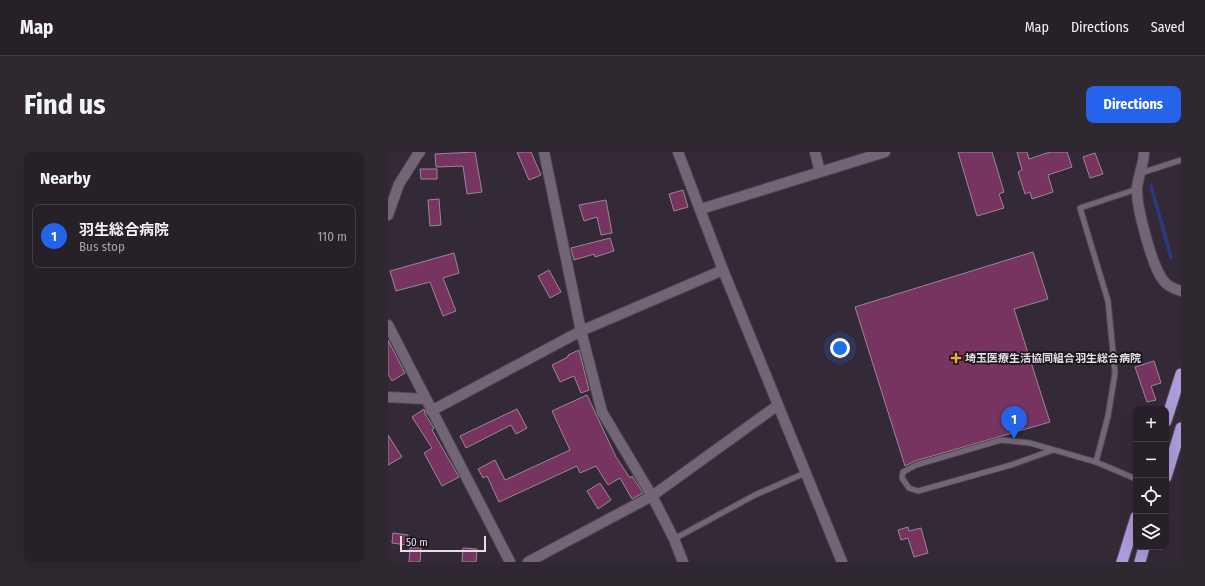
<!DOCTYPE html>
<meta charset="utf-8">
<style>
:root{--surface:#272029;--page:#2f2831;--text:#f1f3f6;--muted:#a4a3a8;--line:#433e46;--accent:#2563eb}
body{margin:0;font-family:"Fira Sans Condensed","Noto Sans JP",sans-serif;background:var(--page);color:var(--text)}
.controls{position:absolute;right:12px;bottom:12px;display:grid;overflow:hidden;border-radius:8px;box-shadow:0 4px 16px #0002}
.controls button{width:36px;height:36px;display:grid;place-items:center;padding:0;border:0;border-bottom:1px solid var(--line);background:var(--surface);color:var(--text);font:20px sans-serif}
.scale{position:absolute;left:12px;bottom:10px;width:86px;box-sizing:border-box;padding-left:4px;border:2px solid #e6dfe8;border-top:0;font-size:11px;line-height:14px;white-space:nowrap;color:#e6dfe8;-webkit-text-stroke:3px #19141a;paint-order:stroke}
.you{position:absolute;left:452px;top:196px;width:14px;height:14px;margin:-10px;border:3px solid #fff;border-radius:50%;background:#1a73e8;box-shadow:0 0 0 6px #1a73e833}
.badge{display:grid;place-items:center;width:26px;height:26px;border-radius:50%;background:var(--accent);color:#fff;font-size:13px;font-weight:700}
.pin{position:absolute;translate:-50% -33px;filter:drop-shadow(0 1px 2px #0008)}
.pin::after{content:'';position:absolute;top:21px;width:14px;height:12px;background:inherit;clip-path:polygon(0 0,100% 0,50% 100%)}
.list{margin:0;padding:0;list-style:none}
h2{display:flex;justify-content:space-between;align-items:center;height:52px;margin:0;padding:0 16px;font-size:17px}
h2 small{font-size:13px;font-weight:400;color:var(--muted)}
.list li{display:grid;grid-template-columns:26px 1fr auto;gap:12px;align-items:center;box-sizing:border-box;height:64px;margin:0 8px 8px;padding:0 8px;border:1px solid var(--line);border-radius:8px}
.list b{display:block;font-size:15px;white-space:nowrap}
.list p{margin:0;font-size:13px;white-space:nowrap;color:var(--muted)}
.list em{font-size:13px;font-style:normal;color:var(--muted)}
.icon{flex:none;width:22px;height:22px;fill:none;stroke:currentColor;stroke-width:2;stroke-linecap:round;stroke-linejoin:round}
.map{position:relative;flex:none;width:793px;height:410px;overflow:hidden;border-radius:8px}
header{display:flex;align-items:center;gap:24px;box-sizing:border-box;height:56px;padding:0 20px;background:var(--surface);border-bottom:1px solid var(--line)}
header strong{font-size:19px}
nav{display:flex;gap:22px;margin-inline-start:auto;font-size:14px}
.intro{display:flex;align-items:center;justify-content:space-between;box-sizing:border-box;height:96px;padding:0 24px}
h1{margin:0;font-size:28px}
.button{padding:10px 18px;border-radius:8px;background:var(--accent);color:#fff;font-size:14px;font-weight:700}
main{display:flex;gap:24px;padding:0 24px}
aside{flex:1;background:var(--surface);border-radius:8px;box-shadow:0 4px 16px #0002}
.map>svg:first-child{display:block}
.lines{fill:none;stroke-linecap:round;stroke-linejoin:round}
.stream{stroke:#2b3b7b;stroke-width:3.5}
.building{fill:#773461;stroke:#9a8793}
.service-casing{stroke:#504753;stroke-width:7}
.minor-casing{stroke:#504753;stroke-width:12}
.tertiary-casing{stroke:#504753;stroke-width:12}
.trunk-casing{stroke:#504753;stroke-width:13}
.service{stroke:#726676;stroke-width:5}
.minor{stroke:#726676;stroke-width:10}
.tertiary{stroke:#726676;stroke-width:10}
.trunk{stroke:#ac9cdb;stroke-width:11}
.poi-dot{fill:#ebaa39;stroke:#19141a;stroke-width:1.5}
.labels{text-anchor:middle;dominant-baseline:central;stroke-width:3.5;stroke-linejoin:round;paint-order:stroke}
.poi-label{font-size:11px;font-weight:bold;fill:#e6dfe8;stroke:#19141a;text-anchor:start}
</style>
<header>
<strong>Map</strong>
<nav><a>Map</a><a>Directions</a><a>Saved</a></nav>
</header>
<div class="intro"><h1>Find us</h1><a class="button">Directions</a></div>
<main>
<aside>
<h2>Nearby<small></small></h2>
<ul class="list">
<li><span class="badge">1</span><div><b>羽生総合病院</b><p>Bus stop</p></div><em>110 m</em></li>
</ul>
</aside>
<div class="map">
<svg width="793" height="410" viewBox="0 0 793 410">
<rect width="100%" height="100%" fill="#342a37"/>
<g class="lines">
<path class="stream" d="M763,34L783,105"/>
</g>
<path class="building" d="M87,0L94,40L79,42L75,14L48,15L47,2Z
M129,0H143L153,23L141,28Z
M570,0H604L616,40L611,42L616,56L589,64Z
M629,0H639L641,7L662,0H679L684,15L660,23L665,40L644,47L642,40L637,42L630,20L634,18Z
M707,1L715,22L702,26L695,5Z
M32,17H49V27H33Z
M295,38L300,55L286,59L281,42Z
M51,47L53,73L42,74L40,48Z
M218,48L224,81L213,83L209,65L196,69L191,53Z
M222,86L226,99L207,105L206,102L186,108L183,96Z
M645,100L660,147L626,157L662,270L527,309L517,314L467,155Z
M66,101L71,121L55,126L68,159L55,164L42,130L8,139L2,119Z
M161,118L173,140L162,146L150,124Z
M0,188L17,221L4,229L0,222Z
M191,198L201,238L193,241L186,224L172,230L164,213L180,205V203Z
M766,209L773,231L763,234L768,248L759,250L747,215Z
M199,243L228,305L242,326L244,324L255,341L244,347L232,326L220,333L208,314L192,321L189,314L111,350L99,324L95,326L90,317L107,308L117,328L182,298L164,259Z
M36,257L37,262L46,276L44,278L71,325L54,334L36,301L44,296L24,265Z
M129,257L139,276L128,282L123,273L78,296L72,284Z
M0,283L14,305L0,313Z
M212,331L223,348L210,357L199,339Z
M520,375L521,379L533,376L540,401L526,405L520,386L513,388L510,378Z
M5,381L20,383L19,393L4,391Z
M22,396H33L32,410H21Z
M75,396L89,397L88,410H74Z"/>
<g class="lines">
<defs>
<path id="service" d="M753,21L793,8
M665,298L623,313L530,339L521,336L514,326L515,320L528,313L613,288L642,291L708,310L748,327
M708,310L720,264L727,221L720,149L692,56L749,37
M286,387L367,343L417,321"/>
<path id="minor" d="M156,0L193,179L214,260L264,344L286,387L295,410
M290,0L335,118L454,410
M427,0L432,20
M313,57L497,0
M0,63L11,32L30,2L32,0
M0,173L122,410
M0,245L37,247
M43,259L193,179L335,118
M140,410L264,344L390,253"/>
<path id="tertiary" d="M756,0C756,12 750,24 749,36C748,54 764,114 775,128C779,134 786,137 793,139"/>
<path id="trunk" d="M778,269L793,222
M778,325L793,276
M734,410L748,365
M752,410L756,395"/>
</defs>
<use href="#service" class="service-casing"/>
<use href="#minor" class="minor-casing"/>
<use href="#tertiary" class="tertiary-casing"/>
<use href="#trunk" class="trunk-casing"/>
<use href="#service" class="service"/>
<use href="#minor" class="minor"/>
<use href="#tertiary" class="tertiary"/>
<use href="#trunk" class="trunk"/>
</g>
<path class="poi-dot" d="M566 200h4v4h4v4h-4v4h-4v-4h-4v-4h4z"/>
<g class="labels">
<g class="poi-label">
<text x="577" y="206">埼玉医療生活協同組合羽生総合病院</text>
</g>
</g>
</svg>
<div class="controls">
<button>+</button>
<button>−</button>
<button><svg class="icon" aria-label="locate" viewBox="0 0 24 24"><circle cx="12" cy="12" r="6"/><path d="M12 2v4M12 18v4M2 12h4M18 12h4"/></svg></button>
<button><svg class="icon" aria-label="layers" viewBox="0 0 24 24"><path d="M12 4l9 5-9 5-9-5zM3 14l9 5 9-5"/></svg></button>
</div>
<div class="scale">50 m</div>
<div class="you"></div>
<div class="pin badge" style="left:626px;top:287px">1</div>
</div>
</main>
